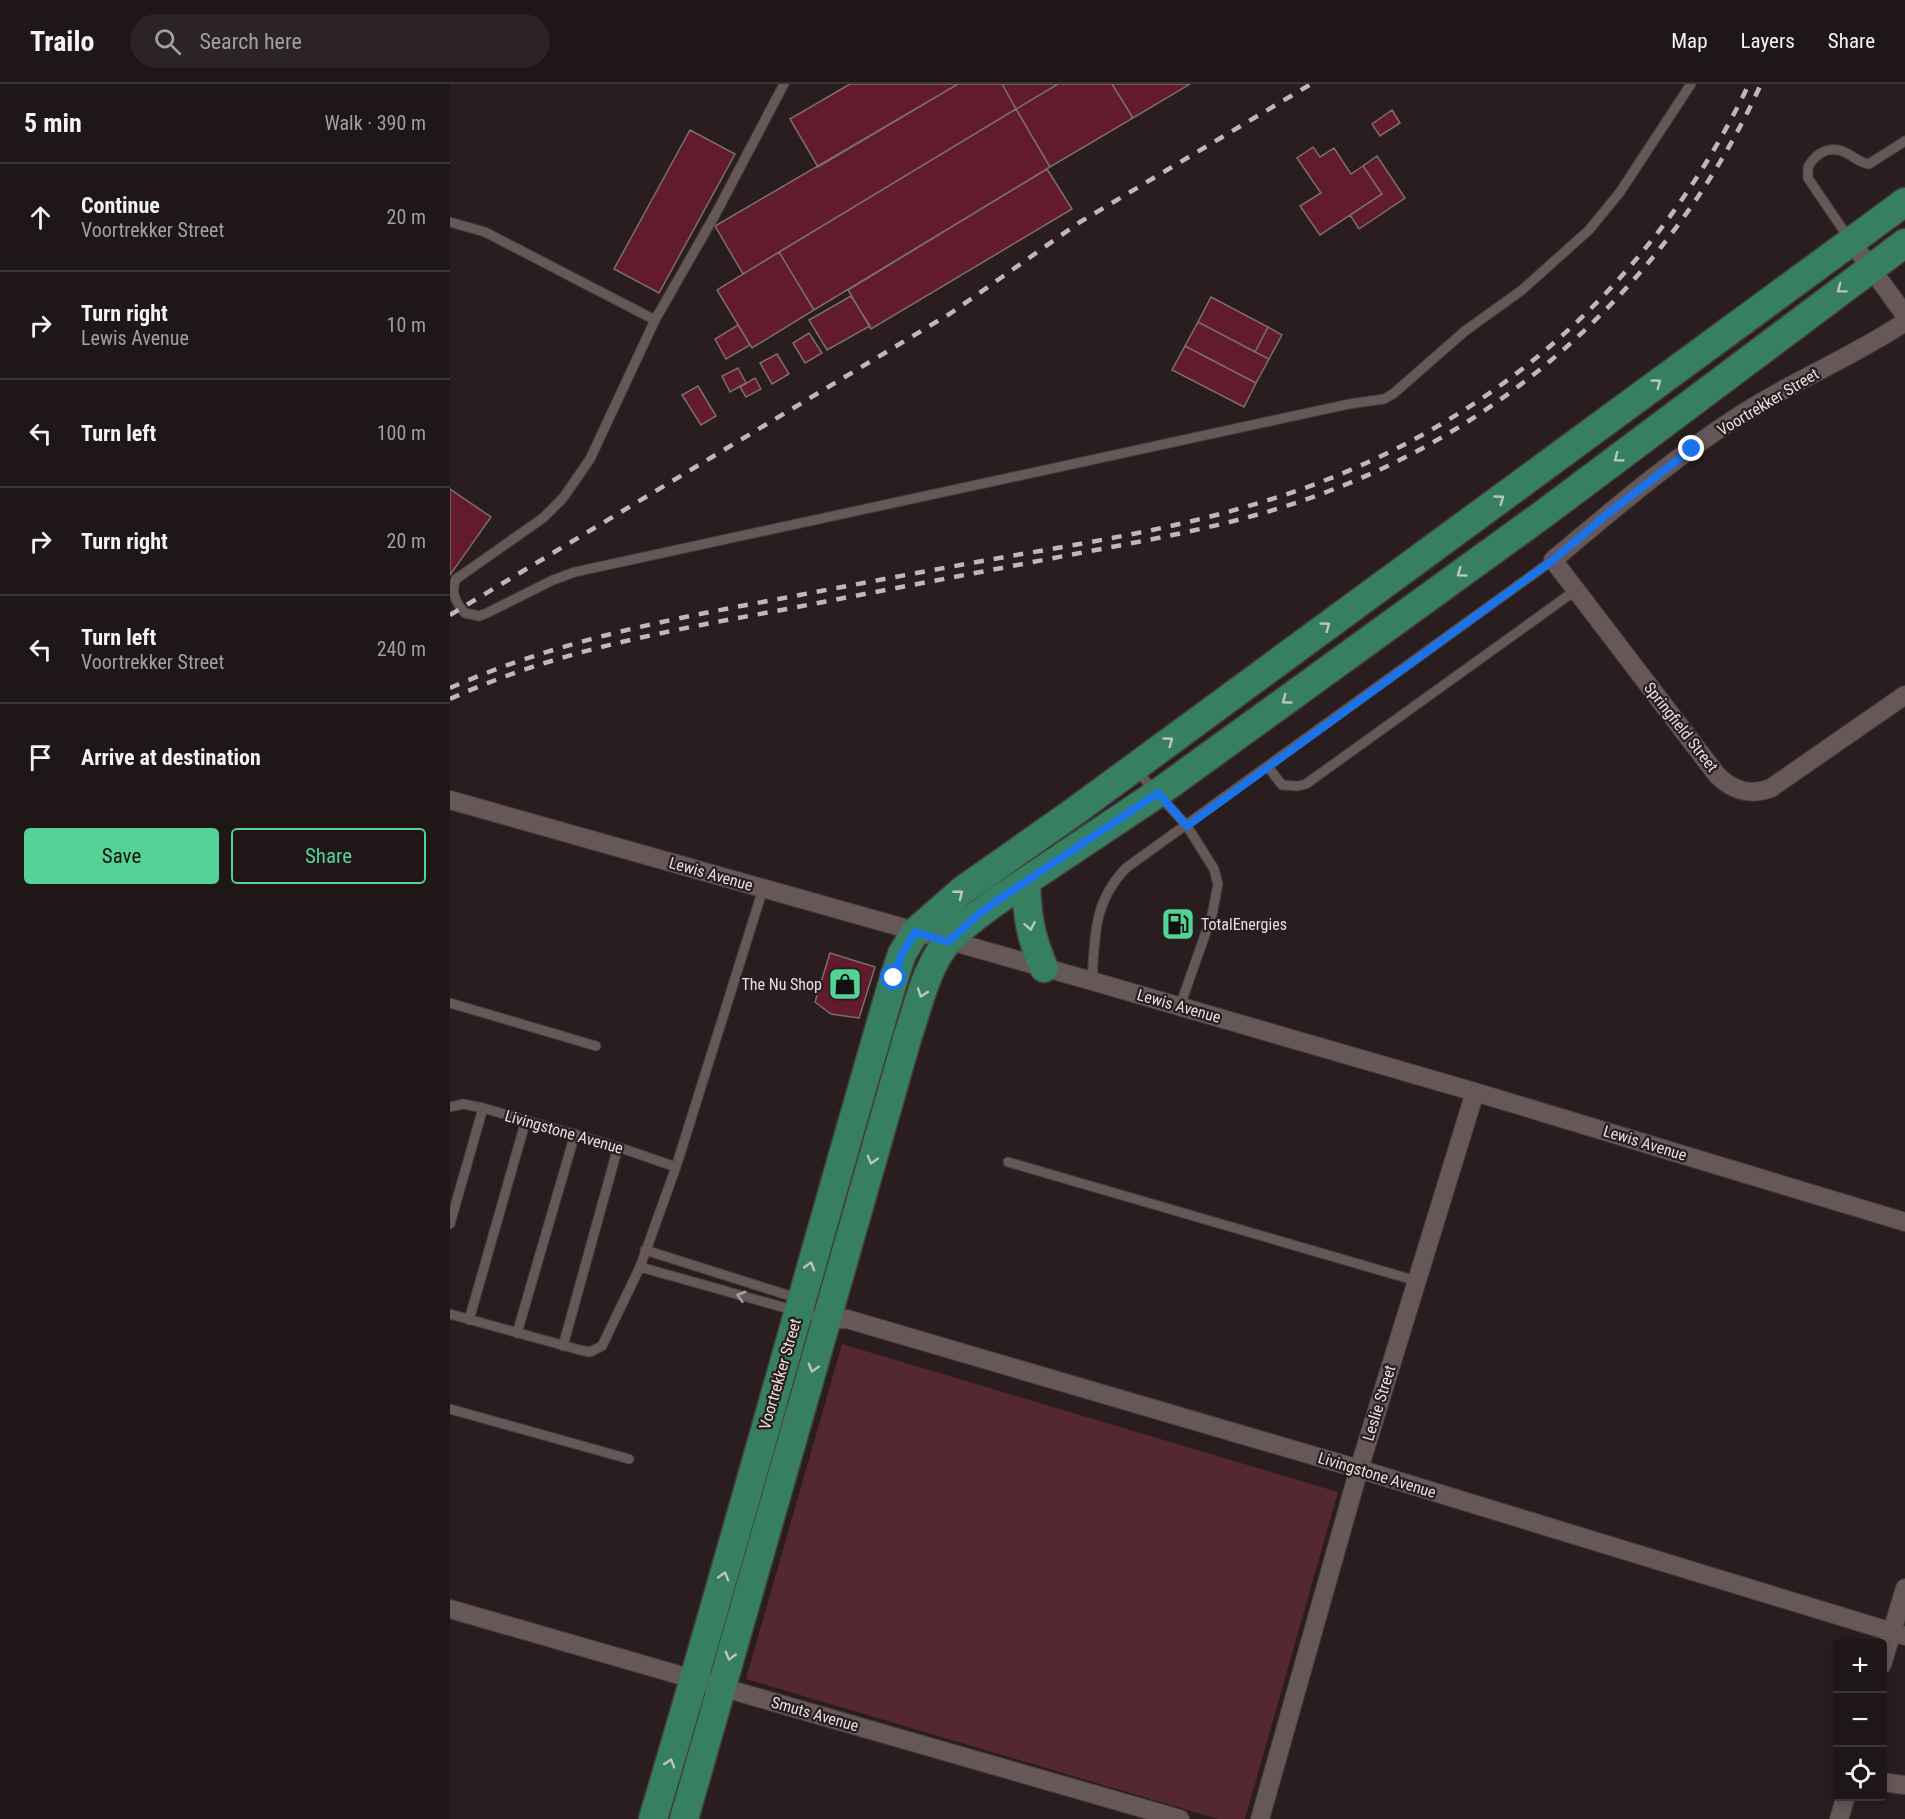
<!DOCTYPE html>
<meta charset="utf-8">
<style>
:root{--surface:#1f1617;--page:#2c2324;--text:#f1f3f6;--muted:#a19fa1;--line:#3c3536;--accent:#53d396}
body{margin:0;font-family:"Roboto Condensed",sans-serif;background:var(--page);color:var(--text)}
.controls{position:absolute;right:18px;bottom:18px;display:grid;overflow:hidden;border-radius:6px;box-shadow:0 3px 9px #0003}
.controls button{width:54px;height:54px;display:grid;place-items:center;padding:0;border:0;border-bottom:2px solid var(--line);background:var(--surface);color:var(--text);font:30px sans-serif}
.stop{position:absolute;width:18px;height:18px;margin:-14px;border:4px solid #1a73e8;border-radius:50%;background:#fff}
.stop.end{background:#1a73e8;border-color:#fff;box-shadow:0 2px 6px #0008}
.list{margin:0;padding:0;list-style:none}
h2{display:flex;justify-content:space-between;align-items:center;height:78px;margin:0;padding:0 24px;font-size:26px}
h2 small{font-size:20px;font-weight:400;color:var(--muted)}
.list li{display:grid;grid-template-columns:39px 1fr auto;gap:18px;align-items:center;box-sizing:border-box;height:108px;padding:0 24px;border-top:2px solid var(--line)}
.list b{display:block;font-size:22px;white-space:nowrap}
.list p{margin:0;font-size:20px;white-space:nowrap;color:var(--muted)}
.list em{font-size:20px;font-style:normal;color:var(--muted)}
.actions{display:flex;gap:12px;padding:18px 24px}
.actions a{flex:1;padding:14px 0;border:2px solid var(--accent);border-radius:6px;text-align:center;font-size:21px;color:var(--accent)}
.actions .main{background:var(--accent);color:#111}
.icon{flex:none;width:33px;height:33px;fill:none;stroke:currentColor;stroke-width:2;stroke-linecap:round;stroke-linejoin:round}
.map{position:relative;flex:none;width:1455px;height:1735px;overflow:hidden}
header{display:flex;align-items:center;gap:36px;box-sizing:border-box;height:84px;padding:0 30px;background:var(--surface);border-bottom:2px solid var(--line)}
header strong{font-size:28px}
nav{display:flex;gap:33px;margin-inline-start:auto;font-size:21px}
.search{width:420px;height:54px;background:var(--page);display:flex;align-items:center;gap:15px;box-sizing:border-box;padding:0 21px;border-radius:33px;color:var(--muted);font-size:22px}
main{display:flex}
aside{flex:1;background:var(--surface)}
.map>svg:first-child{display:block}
.green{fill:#552730}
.building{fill:#621b2d;stroke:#7c6d6e;stroke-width:1.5}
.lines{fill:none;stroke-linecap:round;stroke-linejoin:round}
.lane-casing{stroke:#443b3c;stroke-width:11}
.street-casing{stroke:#443b3c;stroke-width:20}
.primary-casing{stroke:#443b3c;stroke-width:31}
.lane{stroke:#665759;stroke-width:9}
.street{stroke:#665759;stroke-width:18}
.primary{stroke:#367f60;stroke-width:28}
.rail{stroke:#c0b7b8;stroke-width:4.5;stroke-dasharray:10 10;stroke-linecap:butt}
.oneway{stroke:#bbc6bf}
.oneway2{stroke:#ada1a3}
.route{stroke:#1a73e8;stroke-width:8}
.labels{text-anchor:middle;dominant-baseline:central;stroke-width:4.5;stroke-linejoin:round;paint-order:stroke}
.street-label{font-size:16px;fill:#e7dedf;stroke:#291d1f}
.poi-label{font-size:16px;fill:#e7dedf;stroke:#291d1f;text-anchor:start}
</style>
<header>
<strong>Trailo</strong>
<div class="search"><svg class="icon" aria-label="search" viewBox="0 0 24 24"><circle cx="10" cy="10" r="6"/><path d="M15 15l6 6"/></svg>Search here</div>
<nav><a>Map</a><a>Layers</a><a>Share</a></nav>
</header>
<main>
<aside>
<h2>5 min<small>Walk · 390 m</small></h2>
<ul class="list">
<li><svg class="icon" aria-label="ahead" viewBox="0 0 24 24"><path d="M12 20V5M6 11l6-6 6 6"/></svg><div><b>Continue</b><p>Voortrekker Street</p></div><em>20 m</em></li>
<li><svg class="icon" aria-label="right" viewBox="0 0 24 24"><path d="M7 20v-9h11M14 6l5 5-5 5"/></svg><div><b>Turn right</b><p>Lewis Avenue</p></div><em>10 m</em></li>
<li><svg class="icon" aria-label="left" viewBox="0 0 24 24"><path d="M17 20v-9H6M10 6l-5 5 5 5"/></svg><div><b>Turn left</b></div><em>100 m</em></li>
<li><svg class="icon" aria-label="right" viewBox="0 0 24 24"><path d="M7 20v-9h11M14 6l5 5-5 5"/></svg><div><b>Turn right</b></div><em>20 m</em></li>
<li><svg class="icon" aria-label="left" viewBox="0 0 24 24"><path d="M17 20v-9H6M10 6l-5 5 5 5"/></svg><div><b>Turn left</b><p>Voortrekker Street</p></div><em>240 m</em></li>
<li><svg class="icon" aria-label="arrive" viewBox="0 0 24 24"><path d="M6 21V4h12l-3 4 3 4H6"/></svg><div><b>Arrive at destination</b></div></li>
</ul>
<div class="actions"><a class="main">Save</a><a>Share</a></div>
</aside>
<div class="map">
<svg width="1455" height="1735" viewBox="0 0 1455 1735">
<rect width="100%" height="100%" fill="#291d1f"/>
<path class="green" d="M392,1260L888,1408L795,1735H768L296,1595Z"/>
<path class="building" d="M400,0H508L368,83L340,35Z
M508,0H552L566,25L293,190L265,142Z
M552,0H608L566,25Z
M608,0H662L683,34L600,83L566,25Z
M662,0H740L683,34Z
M566,25L600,83L364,226L329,168Z
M942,26L950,39L930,52L922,40Z
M240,46L285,70L209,209L164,185Z
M863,63L870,73L884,64L901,90L913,82L932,110L870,151L850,122L871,109L847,74Z
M927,72L955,114L909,145L900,131L932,110L913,82Z
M597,85L622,125L421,245L398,206Z
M329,168L364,226L302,264L267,206Z
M401,212L420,242L377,266L359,236Z
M761,213L818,243L805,268L748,238Z
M748,238L819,275L806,299L735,262Z
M288,241L300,261L276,275L265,255Z
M818,243L832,251L819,275L805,268Z
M359,249L372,269L355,279L343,259Z
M735,262L806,299L794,323L722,286Z
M327,270L339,290L322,300L310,279Z
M288,284L296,299L280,308L272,292Z
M305,294L311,305L296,313L290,303Z
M248,302L266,332L251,341L232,311Z
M0,405L41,433L0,491Z
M380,869L425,883L409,934L381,930L365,918Z"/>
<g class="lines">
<defs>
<path id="lane" d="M334,0L265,131L205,236L140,375L113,414L93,434L6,495C0,508 6,519 15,529L29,532L37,529L103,496L125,488L899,320L934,315L943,310L1015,247L1072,206L1139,146L1170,108L1241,0
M0,138L35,148L205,236
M1400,156L1362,100L1358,94V83C1366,68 1382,60 1398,70C1406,74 1410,79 1419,80L1455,57
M818,683L832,701L848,702L856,700L1126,506
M686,686L737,742L764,785L768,800L762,831L730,922
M642,897C645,852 643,818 676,784L1103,476
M0,919L146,962
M0,1023L13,1020L33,1024L168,1063L226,1083
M558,1078L967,1197
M0,1140L33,1024
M195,1166L350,1215
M190,1183L375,1235
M0,1230L130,1266L140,1268L152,1262L190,1183L226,1083L313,805
M19,1236L76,1036
M67,1249L125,1050
M113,1262L168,1063
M0,1325L179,1375"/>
<path id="street" d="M1401,157L1455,231
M1455,238C1404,272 1347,295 1295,328C1227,371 1165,424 1103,476L1267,691C1283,707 1300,712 1321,704L1455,611
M0,716L642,897L1025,1008L1455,1138
M376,1236L397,1235L909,1385L1455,1552
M0,1525L730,1735
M1432,1581L1455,1504
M1432,1698L1455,1701
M810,1735L909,1385L1025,1008
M1389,1735L1396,1712"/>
<path id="primary" d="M576,797C577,831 580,852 594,884
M203,1735C286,1456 362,1174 444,894L452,870L465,848L513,806L621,730L1455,118
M234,1735L458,951C469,920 476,883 498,857C513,841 531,828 548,816L708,709L1092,431L1455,159"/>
</defs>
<use href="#lane" class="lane-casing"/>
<use href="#street" class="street-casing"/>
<use href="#primary" class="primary-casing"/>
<use href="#lane" class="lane"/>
<use href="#street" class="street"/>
<use href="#primary" class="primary"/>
<path class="rail" d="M0,531L501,229L630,138L861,0
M0,604C102,559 209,537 318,517C397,502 476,487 555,473C641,458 728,444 812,418C1032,352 1200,206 1299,0
M0,615C107,566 222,546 337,525C429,507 521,490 614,472C703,455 794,440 879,407C1070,335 1227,185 1311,0"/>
</g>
<defs><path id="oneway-chevron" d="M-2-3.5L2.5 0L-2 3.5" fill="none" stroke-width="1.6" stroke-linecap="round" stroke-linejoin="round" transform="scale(1.5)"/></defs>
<g class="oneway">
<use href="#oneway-chevron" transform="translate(1391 205) rotate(143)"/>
<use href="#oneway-chevron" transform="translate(1207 299) rotate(-36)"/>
<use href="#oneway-chevron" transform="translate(1168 374) rotate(143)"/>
<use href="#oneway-chevron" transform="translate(1050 415) rotate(-36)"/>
<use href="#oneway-chevron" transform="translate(1011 489) rotate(144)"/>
<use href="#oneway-chevron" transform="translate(876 542) rotate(-36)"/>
<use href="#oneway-chevron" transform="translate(836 616) rotate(144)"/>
<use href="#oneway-chevron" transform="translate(719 657) rotate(-36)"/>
<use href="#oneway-chevron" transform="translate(509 810) rotate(-39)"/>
<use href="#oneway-chevron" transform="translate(580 842) rotate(80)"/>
<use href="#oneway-chevron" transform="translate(472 909) rotate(109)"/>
<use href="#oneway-chevron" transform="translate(422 1076) rotate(106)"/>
<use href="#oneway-chevron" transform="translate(360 1182) rotate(-74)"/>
<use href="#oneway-chevron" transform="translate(363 1284) rotate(106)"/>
<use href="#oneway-chevron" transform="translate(274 1492) rotate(-74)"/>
<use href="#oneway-chevron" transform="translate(280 1572) rotate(106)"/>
<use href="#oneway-chevron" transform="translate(220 1679) rotate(-73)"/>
</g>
<use class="oneway2" href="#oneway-chevron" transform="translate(291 1212) rotate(-164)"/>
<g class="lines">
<path class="route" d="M444,894L452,870L465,848L498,858L530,829L548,816L708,709L737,742L1103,476L1161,427L1242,365"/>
</g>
<defs>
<symbol id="fuel-square" viewBox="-11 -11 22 22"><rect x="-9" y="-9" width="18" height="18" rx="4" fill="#53d396" stroke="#291d1f"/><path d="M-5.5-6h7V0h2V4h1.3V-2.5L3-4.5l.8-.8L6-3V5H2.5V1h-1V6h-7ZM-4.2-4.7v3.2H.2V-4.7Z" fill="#111"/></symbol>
<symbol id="shop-square" viewBox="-11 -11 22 22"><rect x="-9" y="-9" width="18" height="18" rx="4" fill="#53d396" stroke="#291d1f"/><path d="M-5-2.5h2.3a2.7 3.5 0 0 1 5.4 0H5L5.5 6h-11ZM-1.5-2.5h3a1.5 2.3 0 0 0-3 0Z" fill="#111"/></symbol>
</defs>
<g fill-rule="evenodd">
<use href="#fuel-square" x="709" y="821" width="38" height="38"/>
<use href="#shop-square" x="376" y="881" width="38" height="38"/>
</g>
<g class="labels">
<g class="street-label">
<text transform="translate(1318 318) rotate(-31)">Voortrekker Street</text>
<text transform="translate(1231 643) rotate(52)">Springfield Street</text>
<text transform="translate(261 790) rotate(16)">Lewis Avenue</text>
<text transform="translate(729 922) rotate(16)">Lewis Avenue</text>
<text transform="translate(114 1048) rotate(16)">Livingstone Avenue</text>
<text transform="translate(1195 1059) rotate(17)">Lewis Avenue</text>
<text transform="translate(330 1290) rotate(-74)">Voortrekker Street</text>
<text transform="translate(929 1319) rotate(-73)">Leslie Street</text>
<text transform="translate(927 1391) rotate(17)">Livingstone Avenue</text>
<text transform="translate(365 1630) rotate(16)">Smuts Avenue</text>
</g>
<g class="poi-label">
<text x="751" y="840">TotalEnergies</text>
<text x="372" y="900" text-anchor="end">The Nu Shop</text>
</g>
</g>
</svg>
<div class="controls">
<button>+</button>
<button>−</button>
<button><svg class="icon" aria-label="locate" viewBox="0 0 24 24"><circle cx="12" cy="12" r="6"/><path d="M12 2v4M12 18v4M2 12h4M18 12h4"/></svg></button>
</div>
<div class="stop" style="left:444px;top:894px"></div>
<div class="stop end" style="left:1242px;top:365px"></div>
</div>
</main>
